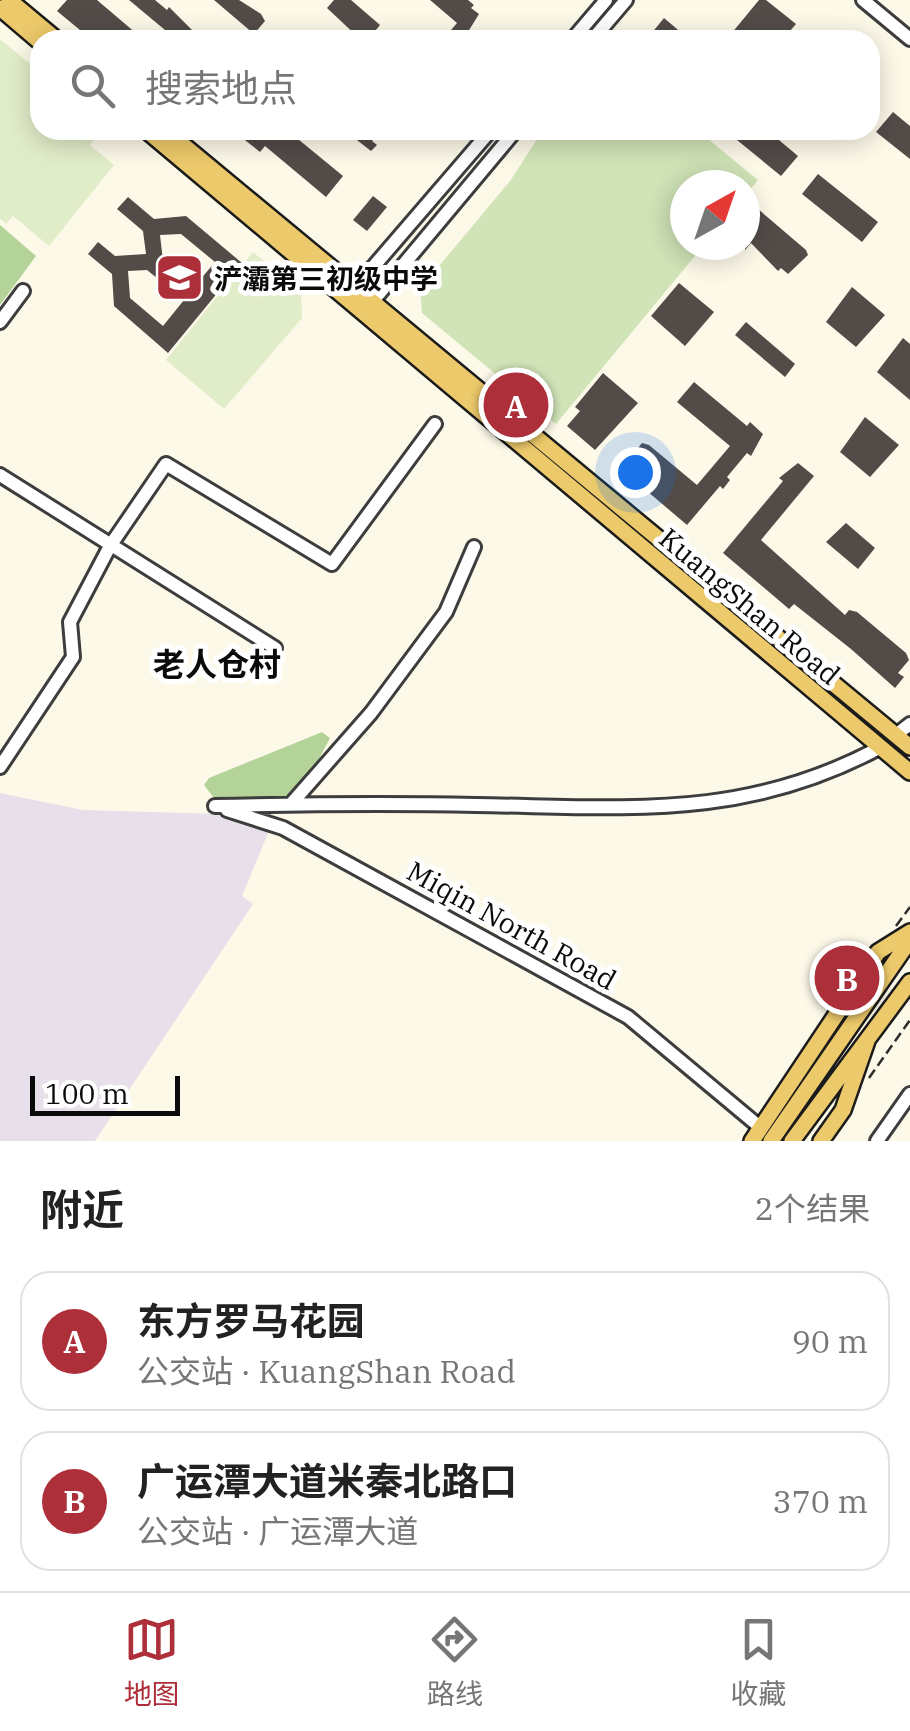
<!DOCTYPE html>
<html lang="zh">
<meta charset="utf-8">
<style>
:root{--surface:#fff;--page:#f6f6f6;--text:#222;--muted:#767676;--line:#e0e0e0;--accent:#ad2f39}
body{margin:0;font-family:"IBM Plex Serif","Noto Sans SC",serif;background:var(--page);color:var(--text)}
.compass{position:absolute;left:670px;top:170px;width:90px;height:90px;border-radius:50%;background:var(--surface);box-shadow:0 5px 25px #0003;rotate:40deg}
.scale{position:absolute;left:30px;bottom:25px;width:150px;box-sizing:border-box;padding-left:10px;border:5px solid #0a0a0a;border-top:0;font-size:28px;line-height:35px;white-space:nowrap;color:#0a0a0a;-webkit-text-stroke:8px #fff;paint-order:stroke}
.you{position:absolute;left:635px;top:472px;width:35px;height:35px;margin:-25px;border:8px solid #fff;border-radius:50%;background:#1a73e8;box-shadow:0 0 0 15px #1a73e833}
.badge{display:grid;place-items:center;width:65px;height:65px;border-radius:50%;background:var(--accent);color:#fff;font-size:32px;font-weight:700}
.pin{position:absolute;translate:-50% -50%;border:5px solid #fff;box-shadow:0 2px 10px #0006}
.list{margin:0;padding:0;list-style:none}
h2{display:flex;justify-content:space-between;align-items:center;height:130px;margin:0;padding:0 40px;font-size:42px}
h2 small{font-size:32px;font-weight:400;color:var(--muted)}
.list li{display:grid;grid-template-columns:65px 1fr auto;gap:30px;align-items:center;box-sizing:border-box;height:140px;margin:0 20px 20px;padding:0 20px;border:2px solid var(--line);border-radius:30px}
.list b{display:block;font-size:38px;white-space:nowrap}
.list p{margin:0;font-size:32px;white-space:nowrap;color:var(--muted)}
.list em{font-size:32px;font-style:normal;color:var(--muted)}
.icon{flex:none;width:55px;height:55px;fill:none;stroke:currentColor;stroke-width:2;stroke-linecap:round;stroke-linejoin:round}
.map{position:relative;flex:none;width:910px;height:1141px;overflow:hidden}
.search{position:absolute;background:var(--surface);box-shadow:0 5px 25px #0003;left:30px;right:30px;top:30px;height:110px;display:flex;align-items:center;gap:25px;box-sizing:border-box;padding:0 35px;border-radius:30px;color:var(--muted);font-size:38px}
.sheet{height:450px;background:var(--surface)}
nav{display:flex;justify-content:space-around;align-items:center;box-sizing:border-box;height:140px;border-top:2px solid var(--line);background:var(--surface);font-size:28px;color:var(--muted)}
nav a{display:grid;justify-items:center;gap:5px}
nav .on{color:var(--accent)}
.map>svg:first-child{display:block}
.industrial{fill:#e7dfe9}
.green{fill:#d0e4b7}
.forest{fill:#b4d398}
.pitch{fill:#e1ecc8}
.building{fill:#524b48;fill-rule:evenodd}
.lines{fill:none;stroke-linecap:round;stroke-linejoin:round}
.minor-casing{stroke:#3d3d3d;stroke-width:18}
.major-casing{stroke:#1b1b1b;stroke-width:20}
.path{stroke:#2c2c2c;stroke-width:2.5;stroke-dasharray:10 5;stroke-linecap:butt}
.minor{stroke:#fff;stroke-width:12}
.major{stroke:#ecc96a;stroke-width:15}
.labels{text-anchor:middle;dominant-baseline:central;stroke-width:10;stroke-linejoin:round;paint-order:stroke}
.poi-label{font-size:28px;font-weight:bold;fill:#0a0a0a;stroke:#fff;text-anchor:start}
.street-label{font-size:28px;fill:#0a0a0a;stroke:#fff}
.quarter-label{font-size:32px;font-weight:bold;fill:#0a0a0a;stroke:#fff}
</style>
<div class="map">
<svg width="910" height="1141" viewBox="0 0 910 1141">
<rect width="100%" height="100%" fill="#fdf9e9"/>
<path class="industrial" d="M0,793L83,810L219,814L269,831L242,896L253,904L95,1141H0Z"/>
<path class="green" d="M543,130H697L758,180L745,196V185H685V245H704L556,424L422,313L420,289L510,181Z"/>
<path class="forest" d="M0,225L36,256L0,305Z
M322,732L330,738L302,791L271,800L214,798L204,785L209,778Z"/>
<path class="pitch" d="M0,39L40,72V130H102L90,145L114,165L49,246L13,216L6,224L0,219Z
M253,252L301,291L302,318L224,409L166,360Z"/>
<path class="building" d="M67,0H97L144,40H110L103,34L92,40L57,11Z
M129,0H155L167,10L169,7L202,40H177Z
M214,0H239L261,14L265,21L254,34Z
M334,0H351L380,25L376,30L388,40H361L327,8Z
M430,0H468L474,5L471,8L479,14L463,40L446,36L457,23Z
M759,0H766L796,24L782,40H738L731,34Z
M664,18L690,40H646Z
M893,112L910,126V159L876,132Z
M232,130H287L343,176L326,197L265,146L260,152Z
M344,130H382L372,141L377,145L371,151Z
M746,130H767L798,156L781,176L737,140Z
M818,174L878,222L862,242L802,194Z
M373,196L387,207L367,231L353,220Z
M128,197L154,219L186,216L242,263L168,353L114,306L112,274L88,254L98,242L115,256L146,254L143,231L117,209ZM181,234L215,262L194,287L163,261L160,235ZM147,270L184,300L163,326L130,298L128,271Z
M751,203L806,250L808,255L788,274L781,268L778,271L751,243L745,250V210Z
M679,283L714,312L685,346L651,316Z
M852,287L885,315L856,347L826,322Z
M746,322L795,364L785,377L735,335Z
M903,338L910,344V400L877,372Z
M603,373L638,403L595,450L567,426L580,411L575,407Z
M694,382L747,426L750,422L763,434L751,456L747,453L727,477L730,480L723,489L720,486L687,525L614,463L628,448L634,453L642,443L649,445L697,485L730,446L677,402Z
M865,417L899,445L870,477L840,452Z
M798,463L814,476L761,540L845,615L849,610L857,612L906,653L909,660L898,673L904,677L895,688L851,649L794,604L789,609L723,553L783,481L779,478Z
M846,523L875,548L858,569L826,542Z"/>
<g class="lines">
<defs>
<path id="minor" d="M863,0L910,39
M572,40L606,0
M592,40L626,0
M349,295L491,130
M368,307L516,130
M0,322L23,291
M0,475L275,648
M896,735L910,724
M0,767L73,657L70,622L110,546L166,464L332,564L435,424
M291,804L371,713L446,612L474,547
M215,806C302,804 389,803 476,805C626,807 742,821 879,748
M227,810L283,828L628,1017L761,1128
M877,1141L910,1094"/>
<path id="major" d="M9,0L57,40
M0,8L40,42
M146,130L910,772
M165,130L910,747
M752,1141L878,952L910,932
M771,1141L910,940
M792,1141L910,982
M821,1141L843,1110L867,1041"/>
</defs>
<use href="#minor" class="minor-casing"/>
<use href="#major" class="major-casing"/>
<path class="path" d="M896,926L910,907
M869,1078L910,1020"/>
<use href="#minor" class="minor"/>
<use href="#major" class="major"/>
</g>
<defs>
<symbol id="school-square" viewBox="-11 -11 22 22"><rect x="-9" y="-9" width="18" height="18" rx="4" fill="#ad2f39" stroke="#fff"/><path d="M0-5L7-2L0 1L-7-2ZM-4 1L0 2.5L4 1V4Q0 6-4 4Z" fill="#fff"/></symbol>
</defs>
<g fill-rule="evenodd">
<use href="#school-square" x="152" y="250" width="55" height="55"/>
</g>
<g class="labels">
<g class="poi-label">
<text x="214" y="278">浐灞第三初级中学</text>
</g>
<g class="street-label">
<text transform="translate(750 606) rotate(40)">KuangShan Road</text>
<text transform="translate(512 925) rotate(29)">Miqin North Road</text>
</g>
<g class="quarter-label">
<text x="217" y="664">老人仓村</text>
</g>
</g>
</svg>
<svg class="compass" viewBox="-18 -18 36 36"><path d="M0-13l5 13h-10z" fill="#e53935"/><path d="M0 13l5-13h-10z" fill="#767676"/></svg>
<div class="scale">100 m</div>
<div class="you"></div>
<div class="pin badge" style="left:516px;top:405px">A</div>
<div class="pin badge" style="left:847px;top:978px">B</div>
<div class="search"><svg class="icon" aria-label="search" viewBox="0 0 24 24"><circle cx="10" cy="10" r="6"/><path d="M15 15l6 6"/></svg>搜索地点</div>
</div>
<section class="sheet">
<h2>附近<small>2个结果</small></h2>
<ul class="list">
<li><span class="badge">A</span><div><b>东方罗马花园</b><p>公交站 · KuangShan Road</p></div><em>90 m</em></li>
<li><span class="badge">B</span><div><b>广运潭大道米秦北路口</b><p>公交站 · 广运潭大道</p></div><em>370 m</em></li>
</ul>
</section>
<nav>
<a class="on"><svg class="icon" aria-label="map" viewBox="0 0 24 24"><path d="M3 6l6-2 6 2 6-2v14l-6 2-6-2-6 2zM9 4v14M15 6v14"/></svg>地图</a>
<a><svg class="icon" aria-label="directions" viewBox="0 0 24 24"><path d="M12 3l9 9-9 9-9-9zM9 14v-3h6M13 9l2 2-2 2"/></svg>路线</a>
<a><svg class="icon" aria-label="saved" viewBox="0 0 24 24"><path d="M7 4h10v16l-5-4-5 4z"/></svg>收藏</a>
</nav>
